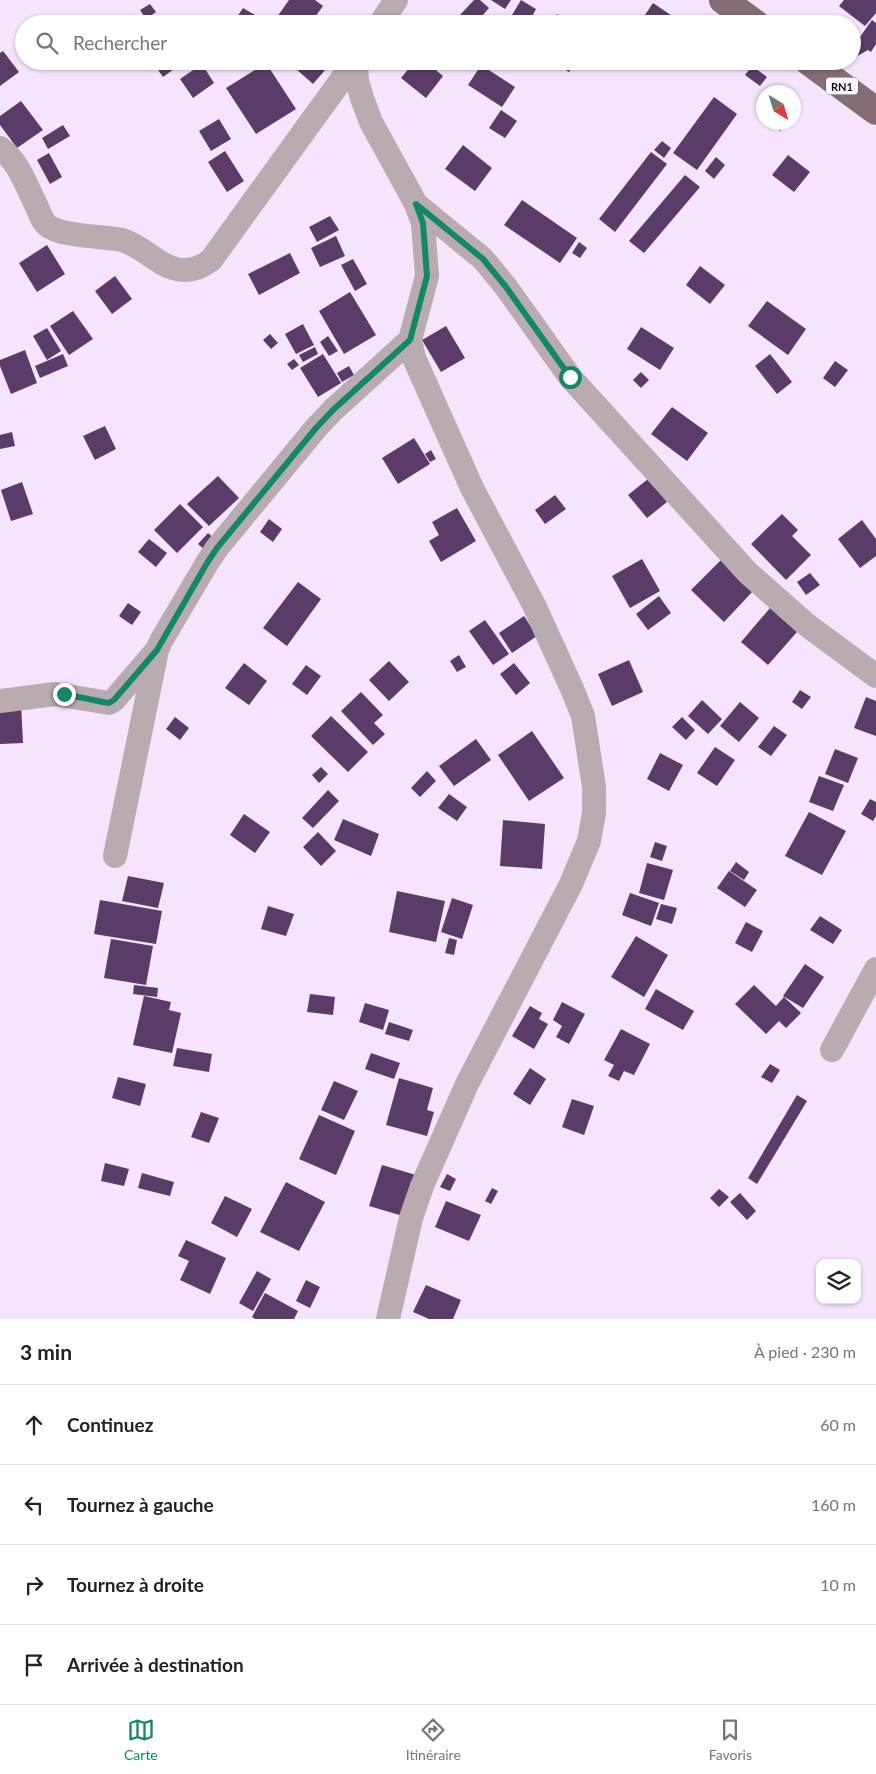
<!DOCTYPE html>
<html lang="fr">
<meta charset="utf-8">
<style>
:root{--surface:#fff;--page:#f2f2f2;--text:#222;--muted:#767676;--line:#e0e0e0;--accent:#138869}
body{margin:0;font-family:Lato,sans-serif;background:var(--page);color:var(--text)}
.controls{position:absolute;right:15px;bottom:15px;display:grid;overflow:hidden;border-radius:10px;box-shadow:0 1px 4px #0004}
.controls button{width:45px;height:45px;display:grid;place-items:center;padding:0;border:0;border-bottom:1px solid var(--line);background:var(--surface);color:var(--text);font:25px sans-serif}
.compass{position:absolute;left:756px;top:85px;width:45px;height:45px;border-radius:50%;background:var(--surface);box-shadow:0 1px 4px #0004;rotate:142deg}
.stop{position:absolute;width:15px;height:15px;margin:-11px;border:4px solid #138869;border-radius:50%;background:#fff}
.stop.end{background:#138869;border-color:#fff;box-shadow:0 1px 5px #0008}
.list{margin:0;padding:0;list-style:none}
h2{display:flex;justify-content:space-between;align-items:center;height:65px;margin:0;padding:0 20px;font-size:21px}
h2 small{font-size:16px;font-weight:400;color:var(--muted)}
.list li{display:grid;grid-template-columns:32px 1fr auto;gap:15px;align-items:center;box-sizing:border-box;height:80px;padding:0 20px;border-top:1px solid var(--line)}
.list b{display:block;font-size:19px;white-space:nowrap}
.list em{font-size:16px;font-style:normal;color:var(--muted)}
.icon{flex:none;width:28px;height:28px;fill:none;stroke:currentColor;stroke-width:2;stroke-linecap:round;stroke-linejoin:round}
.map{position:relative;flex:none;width:876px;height:1319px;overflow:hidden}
.search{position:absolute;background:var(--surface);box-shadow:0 1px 4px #0004;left:15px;right:15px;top:15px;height:55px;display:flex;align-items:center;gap:12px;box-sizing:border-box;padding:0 18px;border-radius:28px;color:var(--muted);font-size:19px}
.sheet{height:385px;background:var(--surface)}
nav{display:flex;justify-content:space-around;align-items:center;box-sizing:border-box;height:70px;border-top:1px solid var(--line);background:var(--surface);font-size:14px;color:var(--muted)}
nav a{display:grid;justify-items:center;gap:2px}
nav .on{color:var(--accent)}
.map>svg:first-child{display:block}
.building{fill:#5b3b67}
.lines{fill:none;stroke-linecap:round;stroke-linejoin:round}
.minor{stroke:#b9abb0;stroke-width:24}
.trunk{stroke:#866c75;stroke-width:28}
.route{stroke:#138869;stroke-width:6}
.labels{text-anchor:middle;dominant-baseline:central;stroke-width:5;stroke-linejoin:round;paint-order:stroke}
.shield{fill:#fbf7fd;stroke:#59545c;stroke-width:1}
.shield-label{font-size:11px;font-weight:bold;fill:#140e17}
</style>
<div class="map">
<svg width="876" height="1319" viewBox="0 0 876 1319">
<rect width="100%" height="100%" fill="#f6e4fe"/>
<path class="building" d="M289,0H315L323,6L310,24H272Z
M474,0H480L489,8L475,24H470L460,15Z
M491,0H511L505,9Z
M521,0L536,9L528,24L512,15Z
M844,0H876V13L865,26L839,6Z
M653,3L684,24H645L641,21Z
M150,4L156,12L146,19L140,10Z
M243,8L255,15L250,24H241L235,20Z
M557,14L572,24H551Z
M400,16L410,24H394Z
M872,20L876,23V44L871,52L868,50L852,59V37L857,41Z
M3,51L19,72L0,86V53Z
M158,61H185L163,77L154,64Z
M287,61H331L332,62L313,84Z
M415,61H425L443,76L426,98L401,78Z
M552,61H576L569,72Z
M706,61H724L718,70Z
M266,63L296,109L256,134L226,88Z
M202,64L214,83L193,98L180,79Z
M481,65L515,87L502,107L468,85Z
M752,66L767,77L760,86L745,75Z
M714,97L737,114L697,170L673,153Z
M21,101L43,130L17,148L0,125V116Z
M501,110L517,121L505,138L489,128Z
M219,119L231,139L211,151L199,131Z
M772,122H786L780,131L771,124Z
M63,125L70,136L48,149L42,138Z
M662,141L671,148L664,158L654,150Z
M463,145L492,168L475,191L445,169Z
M225,151L244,181L227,192L208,162Z
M651,152L667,164L615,232L599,219Z
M49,153L62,177L50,184L37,160Z
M788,155L810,172L794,192L772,175Z
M716,157L725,165L714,179L705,171Z
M685,175L700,187L644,253L629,241Z
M522,200L577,238L560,263L504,225Z
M330,216L339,230L317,242L309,227Z
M336,236L345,256L320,267L311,248Z
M579,242L587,248L580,258L572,253Z
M47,245L65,274L37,292L19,263Z
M290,253L300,273L259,295L248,274Z
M353,259L367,284L355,291L341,265Z
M700,266L725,285L710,304L686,285Z
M115,276L132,299L112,314L95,291Z
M350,292L376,335L344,354L319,311Z
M767,301L806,329L788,355L748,326Z
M73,311L93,339L69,355L50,326Z
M303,324L314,345L296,354L285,334Z
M446,326L465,358L441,372L422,340Z
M641,327L674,348L660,370L627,349Z
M47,328L61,351L47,360L33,336Z
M270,334L278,343L271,349L263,340Z
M328,336L338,351L329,356L320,342Z
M315,347L318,354L303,362L299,355Z
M25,350L37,383L11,394L0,366V360Z
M63,354L68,366L40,378L35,366Z
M323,354L341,383L318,397L300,368Z
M770,354L792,382L777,394L755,366Z
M294,359L299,365L292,370L287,364Z
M835,361L848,370L835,387L823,378Z
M349,366L354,375L342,382L337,373Z
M641,372L649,380L641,388L633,380Z
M672,407L708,433L687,461L651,434Z
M105,426L116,449L95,460L83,436Z
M12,432L15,446L0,449V435Z
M414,438L430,464L398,484L382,458Z
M431,450L436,459L430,462L425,454Z
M218,476L239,498L209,526L187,504Z
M648,479L667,502L647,518L628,495Z
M22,482L33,514L11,521L1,490Z
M555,495L566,509L545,524L535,510Z
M180,504L203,527L177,553L154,530Z
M457,508L476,541L441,562L429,541L439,535L432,522Z
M782,514L798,530L792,536L811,555L786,580L751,544Z
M269,519L282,529L273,542L260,532Z
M862,520L876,539V556L860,568L838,539Z
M208,533L215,539L205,550L198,544Z
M149,539L167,553L156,567L138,552Z
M642,559L660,591L630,608L612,576Z
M721,560L753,591L724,622L691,590Z
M810,573L820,585L806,595L797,582Z
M298,582L321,599L287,646L263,628Z
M659,596L671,613L648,630L636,614Z
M128,603L141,612L132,625L119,616Z
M770,608L797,632L768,665L741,642Z
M524,616L537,636L512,653L499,633Z
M485,620L509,654L493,665L469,631Z
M459,655L466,667L457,672L450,661Z
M629,660L643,692L612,706L598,674Z
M389,661L409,682L389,701L369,680Z
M244,663L267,681L249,705L225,688Z
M514,663L530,683L516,695L500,674Z
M306,665L321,676L307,695L292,684Z
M800,690L811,697L802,709L792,702Z
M361,692L383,715L374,723L385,734L373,745L341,711Z
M866,697L876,701V736L854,728Z
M702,700L722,719L708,734L688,716Z
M740,702L759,718L739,742L720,726Z
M21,703L23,743L0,744V705Z
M331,716L368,752L348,772L311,736Z
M175,717L189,728L180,740L166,729Z
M682,717L695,730L686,740L672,727Z
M774,726L787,735L771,756L758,747Z
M532,731L564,778L529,801L498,755Z
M476,739L491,760L454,786L439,766Z
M715,747L735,760L717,786L697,773Z
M835,749L858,758L848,783L825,774Z
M660,753L683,765L669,791L647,779Z
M321,767L328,774L319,783L312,775Z
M427,771L436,781L420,797L411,788Z
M819,776L844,785L833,811L809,802Z
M328,790L339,801L313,828L302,818Z
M449,794L467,807L457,821L438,808Z
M870,799L876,802V816L873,821L861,814Z
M809,812L846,831L822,875L785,856Z
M244,814L270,832L255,853L230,835Z
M343,819L379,834L371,856L334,840Z
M503,820L545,824L542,869L500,866Z
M318,832L336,851L321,866L303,847Z
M655,842L667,846L662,861L650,857Z
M736,862L749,872L744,880L730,871Z
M647,863L673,870L664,900L639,893Z
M729,871L757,890L745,907L717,888Z
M128,876L164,883L158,908L122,901Z
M397,891L445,901L436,942L389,932Z
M630,893L659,903L651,926L622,915Z
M452,898L473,905L462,939L441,932Z
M100,900L162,911L156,944L94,934Z
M661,904L677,908L672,924L656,919Z
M268,906L294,914L286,936L261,929Z
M820,916L842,930L833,944L810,930Z
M746,922L763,931L752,952L735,943Z
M636,936L668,955L644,997L611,977Z
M449,938L457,940L454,955L445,953Z
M111,939L153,946L146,985L104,978Z
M805,964L824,977L803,1008L783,996Z
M134,985L158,988L157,997L133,994Z
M754,985L776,1006L784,997L801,1013L786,1028L779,1021L766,1034L735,1004Z
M656,989L694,1011L683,1030L645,1009Z
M310,994L335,997L333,1015L307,1012Z
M144,996L171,1002L169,1010L181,1013L172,1053L133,1045Z
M562,1002L585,1014L569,1044L556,1037L562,1026L553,1020Z
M365,1003L389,1010L383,1030L359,1022Z
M530,1006L542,1013L539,1019L548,1024L534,1049L512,1036Z
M389,1022L413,1030L409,1041L385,1034Z
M621,1029L650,1044L634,1075L624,1071L619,1081L608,1076L614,1065L604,1060Z
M177,1048L212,1054L209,1072L173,1066Z
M371,1053L400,1063L394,1079L365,1069Z
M770,1064L780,1070L772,1083L761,1077Z
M530,1068L546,1079L530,1105L513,1094Z
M118,1077L146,1084L140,1106L112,1098Z
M399,1078L433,1088L427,1110L434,1112L427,1136L386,1125Z
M334,1081L358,1091L344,1120L321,1110Z
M797,1095L807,1101L757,1184L748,1178Z
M572,1099L594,1106L584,1135L562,1127Z
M201,1112L219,1118L209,1143L191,1137Z
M319,1115L355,1131L336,1175L299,1159Z
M105,1163L129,1169L124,1186L101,1181Z
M382,1165L416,1175L403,1216L369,1206Z
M142,1173L174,1182L170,1196L138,1188Z
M447,1174L456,1179L450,1191L440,1187Z
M286,1182L325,1202L299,1251L260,1232Z
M492,1188L498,1191L491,1204L485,1201Z
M719,1189L729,1197L719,1207L710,1198Z
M740,1193L756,1211L747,1220L730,1202Z
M225,1196L252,1209L237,1237L211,1223Z
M446,1201L481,1215L469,1241L435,1227Z
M186,1240L226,1258L210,1294L180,1280L189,1261L178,1256Z
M257,1271L271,1279L253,1311L239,1303Z
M306,1280L320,1287L310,1308L296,1301Z
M426,1285L461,1300L453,1319H429L413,1312Z
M265,1293L298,1311L294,1319H255L252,1317Z"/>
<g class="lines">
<path class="minor" d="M380,24L396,0
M356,61L357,81L362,98L371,122L416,204L423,223L427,276L410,340L414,358L472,488L534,605L573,691L583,716L594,787V813L589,841L571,884L467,1084L422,1186L411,1218L388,1319
M0,148C19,162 26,185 36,205C39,211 41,218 45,223C56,237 103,236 122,240C144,246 160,269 183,270C194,271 203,266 211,260L355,61
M416,204L483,259L506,287L570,377L748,573L807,625L876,676
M0,701L55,694L109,703L114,700L156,651
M115,856L157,650L161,641L207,563L217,548L316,428L333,410L410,340
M832,1050L876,969"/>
<path class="trunk" d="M723,0L756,24
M808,61L876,111"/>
</g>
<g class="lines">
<path class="route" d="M64,694L103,702L109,703L114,700L157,650L207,563L217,548L316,428L333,410L410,340L427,276L423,223L416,204L483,259L506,287L570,377"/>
</g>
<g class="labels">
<rect class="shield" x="826" y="77.5" width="32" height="17" rx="4"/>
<g class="shield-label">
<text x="842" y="86">RN1</text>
</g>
</g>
</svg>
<div class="controls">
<button><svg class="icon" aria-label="layers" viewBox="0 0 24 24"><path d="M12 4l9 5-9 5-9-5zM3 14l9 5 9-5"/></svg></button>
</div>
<svg class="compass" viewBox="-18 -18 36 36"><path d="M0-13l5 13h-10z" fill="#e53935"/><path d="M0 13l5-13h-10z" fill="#767676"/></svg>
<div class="stop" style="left:570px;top:377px"></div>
<div class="stop end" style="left:64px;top:694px"></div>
<div class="search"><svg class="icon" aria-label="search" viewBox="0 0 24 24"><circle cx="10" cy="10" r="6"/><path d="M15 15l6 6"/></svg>Rechercher</div>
</div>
<section class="sheet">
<h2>3 min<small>À pied · 230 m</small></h2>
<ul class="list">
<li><svg class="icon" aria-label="ahead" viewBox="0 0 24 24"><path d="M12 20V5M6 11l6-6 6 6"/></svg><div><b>Continuez</b></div><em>60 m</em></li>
<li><svg class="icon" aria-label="left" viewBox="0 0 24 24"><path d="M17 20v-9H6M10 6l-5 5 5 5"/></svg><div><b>Tournez à gauche</b></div><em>160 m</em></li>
<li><svg class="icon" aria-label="right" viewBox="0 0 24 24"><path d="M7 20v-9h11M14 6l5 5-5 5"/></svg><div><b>Tournez à droite</b></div><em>10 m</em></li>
<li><svg class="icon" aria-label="arrive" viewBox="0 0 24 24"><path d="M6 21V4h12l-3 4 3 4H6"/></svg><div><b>Arrivée à destination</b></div></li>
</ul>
</section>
<nav>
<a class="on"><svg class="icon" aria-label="map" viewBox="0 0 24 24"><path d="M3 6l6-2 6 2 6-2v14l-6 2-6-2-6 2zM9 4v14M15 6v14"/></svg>Carte</a>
<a><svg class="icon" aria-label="directions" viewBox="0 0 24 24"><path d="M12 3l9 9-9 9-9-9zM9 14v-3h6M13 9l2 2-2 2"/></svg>Itinéraire</a>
<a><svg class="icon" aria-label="saved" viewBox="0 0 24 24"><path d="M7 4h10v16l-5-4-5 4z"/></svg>Favoris</a>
</nav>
